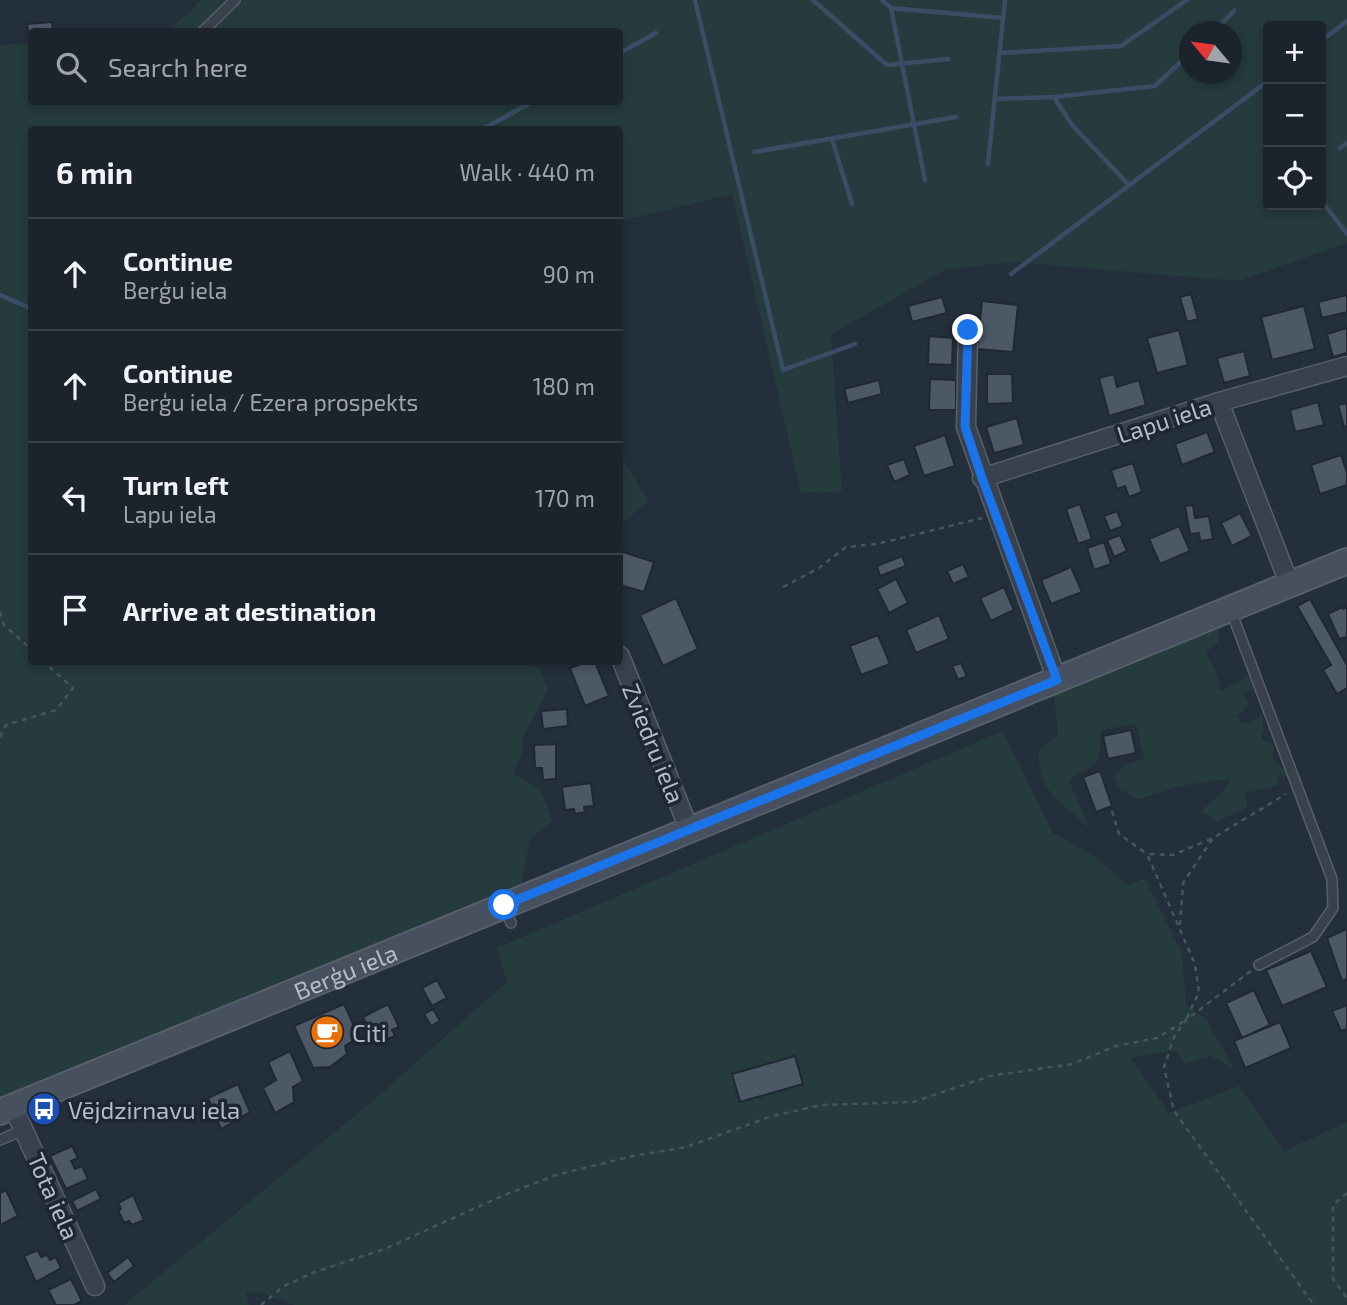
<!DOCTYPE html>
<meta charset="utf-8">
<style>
:root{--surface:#1b232d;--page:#282f39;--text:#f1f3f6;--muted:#a0a4aa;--line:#394049}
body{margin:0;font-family:"Exo 2",sans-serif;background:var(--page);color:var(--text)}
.controls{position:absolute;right:21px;top:21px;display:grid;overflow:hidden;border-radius:7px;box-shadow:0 4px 10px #0003}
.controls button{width:63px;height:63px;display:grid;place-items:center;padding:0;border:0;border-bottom:2px solid var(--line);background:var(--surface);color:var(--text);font:35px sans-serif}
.compass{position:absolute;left:1179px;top:21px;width:63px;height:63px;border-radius:50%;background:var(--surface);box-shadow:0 4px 10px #0003;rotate:299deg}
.stop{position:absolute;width:21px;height:21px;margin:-16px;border:5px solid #1a73e8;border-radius:50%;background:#fff}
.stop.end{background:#1a73e8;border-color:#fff;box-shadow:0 2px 7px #0008}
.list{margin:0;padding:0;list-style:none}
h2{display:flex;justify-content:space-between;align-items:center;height:91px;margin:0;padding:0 28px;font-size:30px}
h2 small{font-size:23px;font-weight:400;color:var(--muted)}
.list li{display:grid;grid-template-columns:46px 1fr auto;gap:21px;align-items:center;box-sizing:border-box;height:112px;padding:0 28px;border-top:2px solid var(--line)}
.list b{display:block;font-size:26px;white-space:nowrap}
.list p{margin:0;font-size:23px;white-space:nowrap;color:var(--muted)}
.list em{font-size:23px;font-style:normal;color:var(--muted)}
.icon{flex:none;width:38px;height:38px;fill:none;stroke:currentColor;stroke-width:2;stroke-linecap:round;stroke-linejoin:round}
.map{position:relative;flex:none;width:1347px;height:1305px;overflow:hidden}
.search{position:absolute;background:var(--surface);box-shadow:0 4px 10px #0003;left:28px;top:28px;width:595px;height:77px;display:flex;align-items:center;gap:18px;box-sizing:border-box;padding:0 24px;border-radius:7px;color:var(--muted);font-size:26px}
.panel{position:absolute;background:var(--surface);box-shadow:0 4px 10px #0003;left:28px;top:126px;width:595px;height:539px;border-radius:7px}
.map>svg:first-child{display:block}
.green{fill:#263b3d;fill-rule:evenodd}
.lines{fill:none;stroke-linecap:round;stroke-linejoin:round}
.stream{stroke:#3a4d64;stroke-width:4.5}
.building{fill:#4d5867;stroke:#1f2833;stroke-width:2}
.lane-casing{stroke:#565f6a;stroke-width:12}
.street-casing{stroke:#565f6a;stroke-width:21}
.secondary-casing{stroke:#565f6a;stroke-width:28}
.path{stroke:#44585a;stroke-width:2.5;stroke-dasharray:5 5;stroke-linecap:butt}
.lane{stroke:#38414c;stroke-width:9}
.street{stroke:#38414c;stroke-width:18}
.secondary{stroke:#46505f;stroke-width:24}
.route{stroke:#1a73e8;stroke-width:9}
.labels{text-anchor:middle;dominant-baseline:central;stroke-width:7;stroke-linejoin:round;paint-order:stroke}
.street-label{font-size:24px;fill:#b4bcc7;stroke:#1d2631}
.poi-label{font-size:24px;fill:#b4bcc7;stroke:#1d2631;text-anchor:start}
</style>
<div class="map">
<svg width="1347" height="1305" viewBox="0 0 1347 1305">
<rect width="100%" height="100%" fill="#242f3c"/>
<path class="green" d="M201,0H1347V243L1238,281L1014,262L947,269L831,334L842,492L801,493L732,194L620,221V130H32V662H519L540,668L548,690L523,737V749L514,774L541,790L552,821L530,839L521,888L0,1103V45L31,44L32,102H620V32L169,31ZM1268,26H1321V205H1268ZM1190,32H1232V74H1190Z
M620,454L648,501L620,525Z
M1219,627L1218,643L1206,652L1217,674L1221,691L1249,676L1253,689L1243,693L1249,704L1237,716L1241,722L1248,723L1262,716L1264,730L1261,739L1273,743V760L1283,768L1287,776L1277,777L1279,785L1245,793L1247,808L1217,821L1201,811L1220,795L1231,780C1198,780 1170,789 1138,799L1120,790L1114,775L1125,765L1144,758L1136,723L1101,731C1098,774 1102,756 1069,780L1089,828C1059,799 1041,798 1038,751L1058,735L1054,695Z
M1003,731L1053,833L1096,857L1127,885L1145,879L1182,953L1186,1006L1206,1019L1234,1069L1210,1056L1184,1064L1177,1050L1131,1058L1169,1113L1239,1086L1284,1151L1347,1122V1305H295C279,1300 263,1291 246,1292L249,1305H124L369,1104L507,982L497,948Z"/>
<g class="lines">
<path class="stream" d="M695,0L783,370L855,344
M813,0L887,65L948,59
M882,0L891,8L925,180
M891,8L1003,18
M1213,32L1234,11
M1321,41L1347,21
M620,53L656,33
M999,53L1121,46L1187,0
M1054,97L1072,125L1129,185
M995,99L1054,97L1155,86L1190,53
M481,130L532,102
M832,139L852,204
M1340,148L1347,143
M754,152L956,117
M988,164L1005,0
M1321,200L1347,234
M1011,274L1268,81
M0,295L32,309"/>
</g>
<path class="building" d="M52,22L53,32H32V39H29L27,24Z
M1191,294L1198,319L1187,322L1180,297Z
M1347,295V312L1322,318L1318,302Z
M942,297L947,313L912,322L908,306Z
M982,301L1018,305L1013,352L977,349Z
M1304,306L1315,349L1272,360L1261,317Z
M1347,328V353L1333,357L1327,334Z
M1179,330L1188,365L1157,373L1147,338Z
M929,336L953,338L952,365L928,364Z
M1244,351L1250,376L1224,383L1217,358Z
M987,374H1012L1013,403L987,404Z
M1114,374L1117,387L1139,380L1146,405L1109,416L1099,378Z
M930,379L956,380V410H929Z
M879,380L882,394L848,403L844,389Z
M1318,402L1324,425L1295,432L1290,410Z
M1347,403V426L1344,427L1338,405Z
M1017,418L1024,445L994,453L986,427Z
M1207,432L1215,452L1182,465L1175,444Z
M945,435L955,466L924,476L914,446Z
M1341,455L1347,473V485L1320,494L1311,465Z
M904,459L910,475L894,482L887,465Z
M1133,463L1142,492L1129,497L1125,486L1117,489L1111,470Z
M1080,504L1092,539L1078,544L1066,509Z
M1193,505L1195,518L1209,516L1213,539L1200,541L1199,533L1190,534L1185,506Z
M1117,511L1123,526L1110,531L1104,516Z
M1240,513L1252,536L1232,546L1221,523Z
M1179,526L1190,551L1160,564L1149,539Z
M1120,535L1127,551L1114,557L1107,540Z
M1104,542L1111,564L1094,570L1087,548Z
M620,551L654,562L644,592L620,585Z
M902,556L906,566L880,576L877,566Z
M963,564L969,577L953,584L947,571Z
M1071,567L1082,592L1051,604L1041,580Z
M896,579L908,603L889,613L877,589Z
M1004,587L1014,610L991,621L980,598Z
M676,598L698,649L663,666L640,615Z
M1310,599L1347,665V688L1337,694L1323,670L1331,665L1297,606Z
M1342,607L1343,609L1347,607V637L1339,639L1328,614Z
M939,615L949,639L916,653L906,630Z
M878,635L890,664L861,675L850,646Z
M587,662H595L609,696L585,706L570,668Z
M961,663L967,676L958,680L952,666Z
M567,709L568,726L543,729L541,711Z
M1131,730L1136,753L1108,759L1103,736Z
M556,744V779L543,780L542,768H535L534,745Z
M1100,771L1112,806L1096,812L1083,777Z
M591,783L594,806L584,807L585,812L575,814L574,809L565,810L562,787Z
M1347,929V979L1342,981L1327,938Z
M1311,951L1327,987L1282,1006L1266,970Z
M437,980L447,998L432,1006L422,988Z
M1254,990L1270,1025L1242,1038L1226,1003Z
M344,1004L359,1037L345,1046L347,1054L330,1067L313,1068L294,1026Z
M388,1004L399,1027L392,1030L395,1036L386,1040L383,1035L374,1039L363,1017Z
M1347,1005V1029L1341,1031L1332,1011Z
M433,1009L440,1021L431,1026L424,1014Z
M1280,1022L1291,1048L1245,1068L1234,1041Z
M290,1051L303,1081L293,1087L294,1102L275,1113L263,1088L276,1080L268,1062Z
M795,1056L803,1084L740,1102L732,1074Z
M238,1084L250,1112L221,1129L208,1098Z
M72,1146L78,1158L71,1161L75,1169L82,1166L88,1179L66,1189L50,1156Z
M96,1189L101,1199L77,1211L72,1201Z
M6,1190L18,1216L0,1225V1193Z
M133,1195L144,1220L132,1225L129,1221L124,1223L118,1210L121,1209L118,1203Z
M38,1250L41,1257L47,1255L50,1260L56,1257L61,1268L36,1282L24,1256Z
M128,1257L134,1266L114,1282L107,1273Z
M71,1279L82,1301L74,1305H56L48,1290Z"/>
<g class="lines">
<defs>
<path id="lane" d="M202,32L235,0
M1231,611L1332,879L1333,908L1313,937L1259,965
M505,907L511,923
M0,1140L23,1130"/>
<path id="street" d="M968,330L966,427L1057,680
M1219,402L1289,583
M982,478L1219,402L1347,366
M620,656L689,829
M13,1107L95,1286"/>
<g id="secondary">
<path id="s1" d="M0,1112L1347,561"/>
</g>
</defs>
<use href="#lane" class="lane-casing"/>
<use href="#street" class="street-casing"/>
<use href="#secondary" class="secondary-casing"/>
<path class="path" d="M783,587L819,568L846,547L877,544L982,518
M0,612L4,625L32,650
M0,737L6,725L56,710L73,688L44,662
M1112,811L1119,834L1147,854
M1180,925L1183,883L1213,838L1286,794
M1251,971L1186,1020L1174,1037L1164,1067L1174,1111L1314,1305
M1347,1193L1333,1205V1279L1347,1298
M261,1305L284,1286L315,1272L387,1248L502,1196L556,1175L633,1156L686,1147L772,1116L822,1105L913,1102L990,1076L1072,1064L1116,1046L1157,1038L1186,1020L1199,992L1195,964L1147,854L1173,855L1213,838"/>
<use href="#lane" class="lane"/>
<use href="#street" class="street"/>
<use href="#secondary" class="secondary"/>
</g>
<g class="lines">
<path class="route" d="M504,905L1057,680L982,478L965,427L968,330"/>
</g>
<defs>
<symbol id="cafe-disc" viewBox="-11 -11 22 22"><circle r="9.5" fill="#e8710a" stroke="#1d2631"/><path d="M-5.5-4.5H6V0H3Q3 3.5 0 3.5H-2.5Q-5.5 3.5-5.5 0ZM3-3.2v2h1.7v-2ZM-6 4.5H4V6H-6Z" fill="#fff"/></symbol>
<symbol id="bus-disc" viewBox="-11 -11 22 22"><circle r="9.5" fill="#1a4fb4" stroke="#1d2631"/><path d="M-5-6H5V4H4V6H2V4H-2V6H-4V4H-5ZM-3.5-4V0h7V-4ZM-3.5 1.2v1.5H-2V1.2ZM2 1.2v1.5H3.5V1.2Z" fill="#fff"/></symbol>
</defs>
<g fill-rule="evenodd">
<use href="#cafe-disc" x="308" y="1013" width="38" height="38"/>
<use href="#bus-disc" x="25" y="1090" width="38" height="38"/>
</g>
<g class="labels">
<g class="street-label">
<text transform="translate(1164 420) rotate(-18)">Lapu iela</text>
<text transform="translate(654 743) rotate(68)">Zviedru iela</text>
<text stroke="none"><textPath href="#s1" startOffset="373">Berģu iela</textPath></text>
<text transform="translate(54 1196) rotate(66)">Tota iela</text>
</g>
<g class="poi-label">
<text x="352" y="1032">Citi</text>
<text x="68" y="1109">Vējdzirnavu iela</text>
</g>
</g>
</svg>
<div class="controls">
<button>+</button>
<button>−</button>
<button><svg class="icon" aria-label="locate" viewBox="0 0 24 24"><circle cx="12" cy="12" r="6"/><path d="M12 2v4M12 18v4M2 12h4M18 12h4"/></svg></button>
</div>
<svg class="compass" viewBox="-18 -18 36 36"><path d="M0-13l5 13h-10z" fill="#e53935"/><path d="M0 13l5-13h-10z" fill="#a0a4aa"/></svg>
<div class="stop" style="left:504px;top:905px"></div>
<div class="stop end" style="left:968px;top:330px"></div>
<div class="search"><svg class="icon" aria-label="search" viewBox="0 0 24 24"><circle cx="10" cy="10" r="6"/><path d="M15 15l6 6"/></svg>Search here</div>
<section class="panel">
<h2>6 min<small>Walk · 440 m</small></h2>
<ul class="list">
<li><svg class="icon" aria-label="ahead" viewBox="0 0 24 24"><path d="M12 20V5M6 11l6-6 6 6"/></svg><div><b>Continue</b><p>Berģu iela</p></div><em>90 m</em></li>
<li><svg class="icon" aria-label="ahead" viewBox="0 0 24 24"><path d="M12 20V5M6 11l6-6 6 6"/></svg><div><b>Continue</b><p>Berģu iela / Ezera prospekts</p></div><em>180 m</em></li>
<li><svg class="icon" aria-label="left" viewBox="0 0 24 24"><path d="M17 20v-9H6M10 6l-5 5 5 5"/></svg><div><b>Turn left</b><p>Lapu iela</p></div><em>170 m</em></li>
<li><svg class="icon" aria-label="arrive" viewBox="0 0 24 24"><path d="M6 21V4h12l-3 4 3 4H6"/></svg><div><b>Arrive at destination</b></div></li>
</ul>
</section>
</div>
